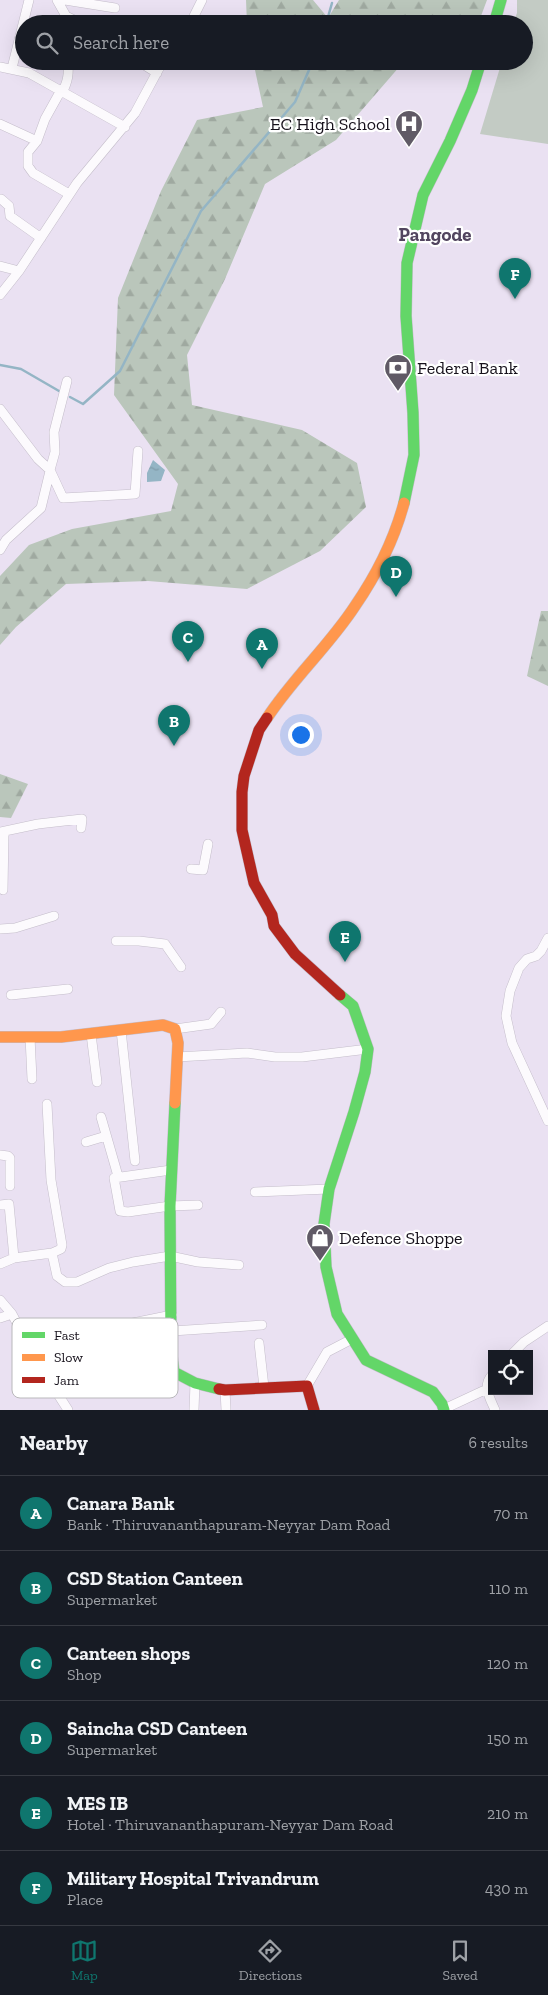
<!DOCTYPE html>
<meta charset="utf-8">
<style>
:root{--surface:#171b24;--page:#20242c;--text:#f1f3f6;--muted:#9ea1a6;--line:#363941;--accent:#0f766e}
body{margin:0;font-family:"Zilla Slab",serif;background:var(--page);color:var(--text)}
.controls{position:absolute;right:15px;bottom:15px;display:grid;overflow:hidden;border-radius:0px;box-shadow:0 5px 20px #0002}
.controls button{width:45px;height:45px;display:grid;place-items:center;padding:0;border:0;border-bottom:1px solid var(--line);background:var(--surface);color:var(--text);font:25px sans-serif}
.you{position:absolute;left:300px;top:734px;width:18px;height:18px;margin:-12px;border:4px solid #fff;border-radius:50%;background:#1a73e8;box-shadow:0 0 0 8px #1a73e833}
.badge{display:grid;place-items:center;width:32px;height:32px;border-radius:50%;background:var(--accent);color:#fff;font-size:16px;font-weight:700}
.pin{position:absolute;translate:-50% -41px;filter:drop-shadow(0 1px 2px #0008)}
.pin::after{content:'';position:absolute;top:26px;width:18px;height:15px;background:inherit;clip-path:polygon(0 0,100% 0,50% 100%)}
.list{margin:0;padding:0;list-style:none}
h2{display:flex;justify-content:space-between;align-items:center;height:65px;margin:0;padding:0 20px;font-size:21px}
h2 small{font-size:16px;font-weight:400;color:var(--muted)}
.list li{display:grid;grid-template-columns:32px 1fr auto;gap:15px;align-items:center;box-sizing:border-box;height:75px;padding:0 20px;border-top:1px solid var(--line)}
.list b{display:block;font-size:19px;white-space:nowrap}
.list p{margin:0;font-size:16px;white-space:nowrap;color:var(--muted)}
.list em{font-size:16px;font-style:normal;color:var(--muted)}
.icon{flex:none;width:28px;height:28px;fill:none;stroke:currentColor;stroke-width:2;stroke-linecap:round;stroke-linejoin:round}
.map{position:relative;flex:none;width:548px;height:1410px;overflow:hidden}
.search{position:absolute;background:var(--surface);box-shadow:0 5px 20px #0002;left:15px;right:15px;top:15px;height:55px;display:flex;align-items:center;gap:12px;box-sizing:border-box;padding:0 18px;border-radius:28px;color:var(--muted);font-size:19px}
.sheet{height:515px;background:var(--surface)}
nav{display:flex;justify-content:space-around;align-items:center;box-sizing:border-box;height:70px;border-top:1px solid var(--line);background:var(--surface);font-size:14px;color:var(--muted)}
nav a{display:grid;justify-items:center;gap:2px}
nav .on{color:var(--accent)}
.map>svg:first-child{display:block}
.green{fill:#c3cbc4}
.forest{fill:url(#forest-firs)}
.water{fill:url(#water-ripples)}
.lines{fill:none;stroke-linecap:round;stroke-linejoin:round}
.stream{stroke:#94b5c5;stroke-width:2.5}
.street-casing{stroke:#c4bdca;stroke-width:10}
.fast-casing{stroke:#c4bdca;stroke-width:12}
.slow-casing{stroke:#c4bdca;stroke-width:12}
.jam-casing{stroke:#c4bdca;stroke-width:12}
.street{stroke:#fcfafd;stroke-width:9}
.fast{stroke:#63d668;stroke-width:11}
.slow{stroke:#ff974d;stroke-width:11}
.jam{stroke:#b3261e;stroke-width:11}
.labels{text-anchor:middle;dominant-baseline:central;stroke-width:4.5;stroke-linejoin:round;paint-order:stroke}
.poi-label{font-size:18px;fill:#16111b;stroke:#fff;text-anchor:start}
.neighbourhood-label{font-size:19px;font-weight:bold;fill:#52455f;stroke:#fff}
.key{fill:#fff;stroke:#b9b8bb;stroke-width:1}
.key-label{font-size:14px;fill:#16111b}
</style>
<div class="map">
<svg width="548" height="1410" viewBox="0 0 548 1410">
<defs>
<pattern id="forest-firs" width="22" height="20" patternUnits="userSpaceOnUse" patternTransform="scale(1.25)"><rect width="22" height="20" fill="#bac6bb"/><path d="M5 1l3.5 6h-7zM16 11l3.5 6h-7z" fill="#9fa9a0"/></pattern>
<pattern id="water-ripples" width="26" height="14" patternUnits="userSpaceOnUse" patternTransform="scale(1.25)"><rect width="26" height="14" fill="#94b5c5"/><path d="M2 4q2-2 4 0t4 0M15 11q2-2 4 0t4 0" fill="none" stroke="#7f9ba9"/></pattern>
</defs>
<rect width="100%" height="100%" fill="#eae1f2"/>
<path class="green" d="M517,0H548V144L480,134L502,61H524V24H513L517,13Z"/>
<path class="forest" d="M246,0H313L328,18L339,0H487L478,24H247Z
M253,61H416L400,66L336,140L265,184L225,279L187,355L192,405L302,430L357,463L366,507L320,551L247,589L148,581L66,584L16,627L0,645V576L29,545L72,529L171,511L178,484L114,395L118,298L161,191L197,120L263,107Z
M541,611H548V686L527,676Z
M0,774L28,784L11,818L0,817Z"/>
<path class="water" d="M153,460L165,470L161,481L147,482V473Z"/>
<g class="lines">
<path class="stream" d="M326,24L332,3
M0,365L21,369L59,391
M70,397L83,404L120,371L201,211L295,102L313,61"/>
<defs>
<path id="street" d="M57,0L66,16L82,24
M65,0L115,8
M190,24L202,0
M138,61L157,73
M0,67L29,73L125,127
M12,68L29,0
M60,92L45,119L37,141L28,152V166L33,173L69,194
M62,93C68,81 69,74 68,61
M0,124L37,141
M1,199L9,206L10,216L41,238
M0,266L19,271
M0,295L19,271L77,183L135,113L163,61
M0,409L38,459L50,470L55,452L54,432L67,381
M50,470L63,498L135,494L138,451
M0,550L6,540L41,508L50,471
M0,832L38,824L82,819L81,828
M191,869L203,870L208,844
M3,890L4,832
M0,929L15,928L54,916
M548,938L541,951L536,956L527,959L519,968L510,991L506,1016L512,1043L548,1121
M116,941H139L165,944L181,967
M11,995L68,989
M175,1029L211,1024L221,1012
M121,1030L135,1161
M91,1034L97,1082
M30,1037L32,1079
M177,1057L247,1053L275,1057H302L368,1049
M47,1104L51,1180L62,1245L61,1249L52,1253L57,1276L65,1282H77L109,1268L133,1262L170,1256L198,1262L239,1265
M101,1117L118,1176
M86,1142L106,1136
M0,1155L8,1156L10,1158V1186
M171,1170L114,1178L120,1211L128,1212L170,1206L198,1205
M255,1192L329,1189
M0,1205L9,1204L14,1258
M0,1264L14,1258L52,1253
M0,1300L12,1314L38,1363L68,1410
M0,1318L12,1314
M118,1326L172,1315
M172,1331L262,1325
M259,1343L264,1387
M512,1354L524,1342L548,1326
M38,1363L68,1354L77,1358L83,1368L91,1370L116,1359L171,1349
M492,1375C482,1386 490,1398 495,1410
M307,1386L327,1352L352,1339
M225,1390L226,1410
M444,1409L487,1389
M194,1410L195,1383"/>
<path id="fast" d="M494,24L501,0
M404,503L414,455L413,413L406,316L407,263L423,195L450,141L472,90L481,61
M340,995L353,1006L368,1049L365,1072L354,1112L329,1189L324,1224L326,1267L337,1314L366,1360L433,1392L442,1404L444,1410
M175,1103L170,1206L171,1349L174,1372L195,1383L219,1389"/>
<path id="slow" d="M267,718C293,678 329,646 355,606C377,574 394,540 404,503
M0,1037H61L163,1025L175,1029L178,1043L175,1103"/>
<path id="jam" d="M267,718L259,730L244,776L242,792V830L254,883L272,915L274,926L295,954L340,995
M219,1389L225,1390L307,1386L314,1410"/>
</defs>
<use href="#street" class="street-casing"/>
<use href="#fast" class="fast-casing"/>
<use href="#slow" class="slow-casing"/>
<use href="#jam" class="jam-casing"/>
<use href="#street" class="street"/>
<use href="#fast" class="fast"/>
<use href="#slow" class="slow"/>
<use href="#jam" class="jam"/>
</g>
<defs>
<symbol id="hospital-pin" viewBox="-11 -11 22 30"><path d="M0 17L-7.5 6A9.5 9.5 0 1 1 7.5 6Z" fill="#605a66" stroke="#fff"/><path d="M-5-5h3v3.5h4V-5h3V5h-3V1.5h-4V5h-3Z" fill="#fff"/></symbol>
<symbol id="bank-pin" viewBox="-11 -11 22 30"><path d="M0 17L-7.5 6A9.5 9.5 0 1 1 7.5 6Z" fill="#605a66" stroke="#fff"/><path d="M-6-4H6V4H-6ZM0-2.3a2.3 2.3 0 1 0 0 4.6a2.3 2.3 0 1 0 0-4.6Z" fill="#fff"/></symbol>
<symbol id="shop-pin" viewBox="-11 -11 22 30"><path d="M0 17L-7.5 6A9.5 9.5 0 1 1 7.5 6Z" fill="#605a66" stroke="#fff"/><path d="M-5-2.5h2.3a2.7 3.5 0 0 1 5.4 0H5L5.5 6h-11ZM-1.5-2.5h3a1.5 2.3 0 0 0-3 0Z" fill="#fff"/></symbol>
</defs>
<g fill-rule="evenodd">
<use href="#hospital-pin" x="393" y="108" width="32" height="43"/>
<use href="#bank-pin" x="382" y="352" width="32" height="43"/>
<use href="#shop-pin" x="304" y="1222" width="32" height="43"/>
</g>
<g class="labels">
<g class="poi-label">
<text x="390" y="124" text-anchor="end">EC High School</text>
<text x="417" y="368">Federal Bank</text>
<text x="339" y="1238">Defence Shoppe</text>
</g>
<g class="neighbourhood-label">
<text x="435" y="234">Pangode</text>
</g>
</g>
<rect x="12" y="1318" width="166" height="80" rx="8" class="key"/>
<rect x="22" y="1332" width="23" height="6" fill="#63d668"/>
<rect x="22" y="1354" width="23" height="7" fill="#ff974d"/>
<rect x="22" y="1377" width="23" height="6" fill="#b3261e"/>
<g class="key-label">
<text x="54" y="1340">Fast</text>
<text x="54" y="1362">Slow</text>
<text x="54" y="1385">Jam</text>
</g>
</svg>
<div class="controls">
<button><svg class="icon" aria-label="locate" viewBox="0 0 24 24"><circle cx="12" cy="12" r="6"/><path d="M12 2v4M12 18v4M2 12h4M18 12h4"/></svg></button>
</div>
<div class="you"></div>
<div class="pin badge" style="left:262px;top:669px">A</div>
<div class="pin badge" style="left:174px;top:746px">B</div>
<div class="pin badge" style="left:188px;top:662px">C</div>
<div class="pin badge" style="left:396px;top:597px">D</div>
<div class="pin badge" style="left:345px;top:962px">E</div>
<div class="pin badge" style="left:515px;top:299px">F</div>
<div class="search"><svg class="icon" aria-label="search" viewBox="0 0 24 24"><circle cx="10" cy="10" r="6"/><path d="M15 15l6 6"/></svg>Search here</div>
</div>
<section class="sheet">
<h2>Nearby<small>6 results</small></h2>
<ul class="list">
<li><span class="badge">A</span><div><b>Canara Bank</b><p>Bank · Thiruvananthapuram-Neyyar Dam Road</p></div><em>70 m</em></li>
<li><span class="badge">B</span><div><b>CSD Station Canteen</b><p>Supermarket</p></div><em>110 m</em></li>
<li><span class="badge">C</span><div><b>Canteen shops</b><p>Shop</p></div><em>120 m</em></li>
<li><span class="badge">D</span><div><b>Saincha CSD Canteen</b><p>Supermarket</p></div><em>150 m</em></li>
<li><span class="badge">E</span><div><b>MES IB</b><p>Hotel · Thiruvananthapuram-Neyyar Dam Road</p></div><em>210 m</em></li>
<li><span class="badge">F</span><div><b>Military Hospital Trivandrum</b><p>Place</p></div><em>430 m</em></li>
</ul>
</section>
<nav>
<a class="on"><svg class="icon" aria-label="map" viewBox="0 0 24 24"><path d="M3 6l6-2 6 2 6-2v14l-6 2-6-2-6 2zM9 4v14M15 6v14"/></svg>Map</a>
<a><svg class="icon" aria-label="directions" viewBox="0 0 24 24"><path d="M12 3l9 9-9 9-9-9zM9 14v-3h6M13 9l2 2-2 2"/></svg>Directions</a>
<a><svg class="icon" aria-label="saved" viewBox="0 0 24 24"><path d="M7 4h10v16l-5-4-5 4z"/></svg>Saved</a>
</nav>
